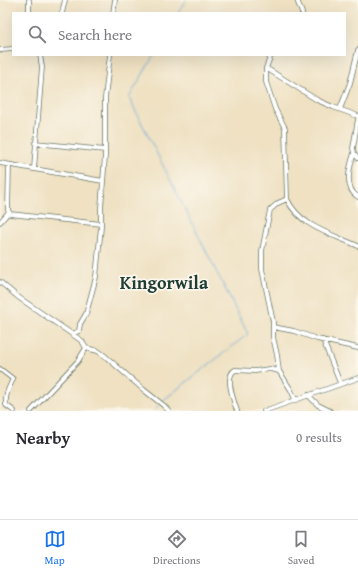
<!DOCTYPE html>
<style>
:root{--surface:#fff;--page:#f7f7f7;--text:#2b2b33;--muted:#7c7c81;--line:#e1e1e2;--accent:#1a73e8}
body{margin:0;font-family:"Gentium Book Plus",serif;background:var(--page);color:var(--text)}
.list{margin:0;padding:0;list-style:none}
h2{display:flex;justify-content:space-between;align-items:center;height:52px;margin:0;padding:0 16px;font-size:17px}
h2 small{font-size:13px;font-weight:400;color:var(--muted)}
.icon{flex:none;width:22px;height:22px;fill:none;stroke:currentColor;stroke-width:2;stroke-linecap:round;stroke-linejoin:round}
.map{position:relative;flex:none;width:358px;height:411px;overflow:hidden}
.search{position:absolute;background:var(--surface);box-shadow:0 4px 16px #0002;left:12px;right:12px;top:12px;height:44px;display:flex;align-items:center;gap:10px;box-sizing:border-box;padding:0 14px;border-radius:0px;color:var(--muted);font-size:15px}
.sheet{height:108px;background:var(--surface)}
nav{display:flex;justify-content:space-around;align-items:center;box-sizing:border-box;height:56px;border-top:1px solid var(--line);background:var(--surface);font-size:11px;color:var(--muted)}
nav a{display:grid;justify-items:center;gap:2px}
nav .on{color:var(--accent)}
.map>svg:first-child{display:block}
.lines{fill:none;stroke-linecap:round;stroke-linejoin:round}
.stream{stroke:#61a5d6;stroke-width:1}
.minor-casing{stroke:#687666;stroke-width:5.5}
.minor{stroke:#fff;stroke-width:4}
.labels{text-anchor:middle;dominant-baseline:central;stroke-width:3.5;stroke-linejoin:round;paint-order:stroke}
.quarter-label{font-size:18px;font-weight:bold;fill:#1f3d34;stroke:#fbf7ec}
</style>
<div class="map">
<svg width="358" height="411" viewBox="0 0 358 411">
<rect width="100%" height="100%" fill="#fbf7ec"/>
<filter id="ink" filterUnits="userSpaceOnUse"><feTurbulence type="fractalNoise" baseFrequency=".025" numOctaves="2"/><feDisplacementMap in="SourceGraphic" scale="8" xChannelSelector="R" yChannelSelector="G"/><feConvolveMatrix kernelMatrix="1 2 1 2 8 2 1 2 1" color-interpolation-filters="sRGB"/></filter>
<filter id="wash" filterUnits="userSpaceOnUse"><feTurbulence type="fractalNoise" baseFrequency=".012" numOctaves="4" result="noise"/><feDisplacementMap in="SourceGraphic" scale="16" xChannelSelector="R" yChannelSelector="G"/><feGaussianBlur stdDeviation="0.9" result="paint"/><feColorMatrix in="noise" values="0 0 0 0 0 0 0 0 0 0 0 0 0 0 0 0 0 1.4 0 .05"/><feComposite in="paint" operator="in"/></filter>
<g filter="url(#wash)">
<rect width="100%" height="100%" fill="#efe1c2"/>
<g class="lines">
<path class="stream" d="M178,13L186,0
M154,55L129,98L248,334L161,402
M155,411L159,405"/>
</g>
</g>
<g filter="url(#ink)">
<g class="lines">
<defs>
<path id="minor" d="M29,0V13
M297,0L302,13
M62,13L65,0
M113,13L115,0
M0,50L13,49
M271,55L266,68V82L275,109L285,128L287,199C300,227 332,234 358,246
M266,68L317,100L333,107L358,116
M340,109L350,83L358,50
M358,119L353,148L354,153L358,158
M35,143L105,150
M354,153C350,166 343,188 358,197
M0,163L103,181
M9,165L8,210L10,214L101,224
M34,169L42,67L40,55
M0,222L8,213
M0,282L18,297L82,341L86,348L78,361L31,411
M273,327L294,331L317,339L358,348
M72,334L79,331L80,324L86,314L96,277L101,227V208L105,156V98L110,55
M323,340L340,383
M86,348L98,351L105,356L144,390L163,405L169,411
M0,369L13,379C9,388 5,394 6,405L14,411
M279,371L277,355L273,337V322L262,269V251L270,210L278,203L287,199
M308,395L318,405L330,411
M237,411C234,401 224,376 235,370L255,371L270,369L279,371L291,390L295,399
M264,411L358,378"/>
</defs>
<use href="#minor" class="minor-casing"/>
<use href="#minor" class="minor"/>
</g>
</g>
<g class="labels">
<g class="quarter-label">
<text x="164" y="282">Kingorwila</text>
</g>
</g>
</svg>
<div class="search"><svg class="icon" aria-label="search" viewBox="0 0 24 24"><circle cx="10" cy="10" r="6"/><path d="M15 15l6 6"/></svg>Search here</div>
</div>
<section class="sheet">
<h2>Nearby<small>0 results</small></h2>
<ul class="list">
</ul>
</section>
<nav>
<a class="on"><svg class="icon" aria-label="map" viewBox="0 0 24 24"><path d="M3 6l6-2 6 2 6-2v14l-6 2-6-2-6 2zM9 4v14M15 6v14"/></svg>Map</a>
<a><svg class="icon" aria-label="directions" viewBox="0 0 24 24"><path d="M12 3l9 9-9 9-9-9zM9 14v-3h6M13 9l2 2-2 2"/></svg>Directions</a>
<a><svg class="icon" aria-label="saved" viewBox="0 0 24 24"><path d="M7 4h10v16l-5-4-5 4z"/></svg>Saved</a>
</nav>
